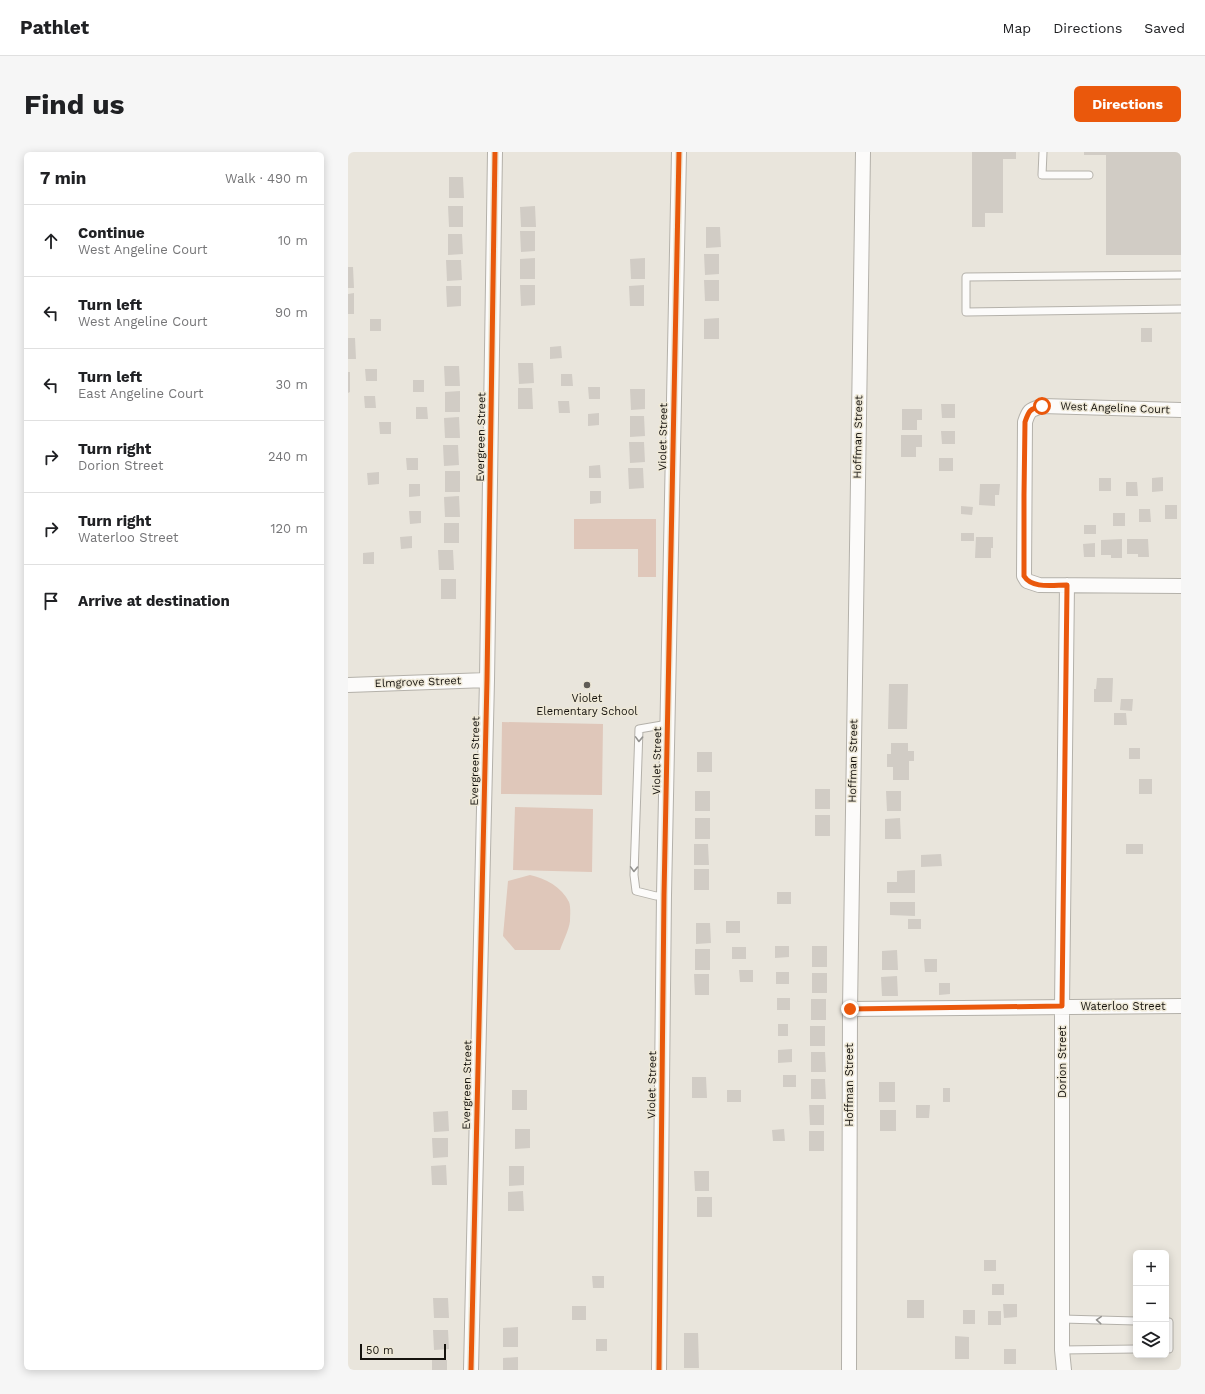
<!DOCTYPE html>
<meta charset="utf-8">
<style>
:root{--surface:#fff;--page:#f6f6f6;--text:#202124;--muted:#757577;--line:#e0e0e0;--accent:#ea580c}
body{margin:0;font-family:"Work Sans",sans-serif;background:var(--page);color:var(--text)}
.controls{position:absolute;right:12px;bottom:12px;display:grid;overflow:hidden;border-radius:6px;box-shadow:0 2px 10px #0003}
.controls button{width:36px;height:36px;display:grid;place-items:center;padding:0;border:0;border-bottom:1px solid var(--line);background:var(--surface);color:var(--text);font:20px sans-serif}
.scale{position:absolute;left:12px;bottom:10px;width:86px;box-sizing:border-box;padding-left:4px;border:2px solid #16130e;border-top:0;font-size:11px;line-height:14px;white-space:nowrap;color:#16130e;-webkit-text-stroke:3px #eee8d7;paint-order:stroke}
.stop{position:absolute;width:12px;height:12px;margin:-9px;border:3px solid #ea580c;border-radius:50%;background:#fff}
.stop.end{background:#ea580c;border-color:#fff;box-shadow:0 1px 4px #0008}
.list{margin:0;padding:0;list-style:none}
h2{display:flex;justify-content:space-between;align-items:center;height:52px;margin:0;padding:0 16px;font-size:17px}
h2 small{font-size:13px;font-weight:400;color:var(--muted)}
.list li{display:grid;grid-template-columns:26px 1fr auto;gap:12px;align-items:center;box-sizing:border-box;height:72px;padding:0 16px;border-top:1px solid var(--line)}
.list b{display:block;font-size:15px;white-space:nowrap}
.list p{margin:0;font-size:13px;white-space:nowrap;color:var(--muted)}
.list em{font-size:13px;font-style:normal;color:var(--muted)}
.icon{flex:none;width:22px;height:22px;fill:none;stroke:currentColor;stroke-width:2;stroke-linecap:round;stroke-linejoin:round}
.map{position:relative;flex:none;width:833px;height:1218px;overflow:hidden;border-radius:6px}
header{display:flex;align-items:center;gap:24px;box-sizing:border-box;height:56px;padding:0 20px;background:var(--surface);border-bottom:1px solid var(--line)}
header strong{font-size:19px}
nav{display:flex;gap:22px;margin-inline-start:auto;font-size:14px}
.intro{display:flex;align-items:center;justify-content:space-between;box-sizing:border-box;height:96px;padding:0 24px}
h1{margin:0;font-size:28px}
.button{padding:10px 18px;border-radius:6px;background:var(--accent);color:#fff;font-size:14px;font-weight:700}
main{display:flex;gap:24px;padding:0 24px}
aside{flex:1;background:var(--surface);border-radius:6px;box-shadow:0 2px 10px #0003}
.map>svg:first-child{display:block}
.green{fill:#dfc7ba}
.building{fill:#d1ccc5}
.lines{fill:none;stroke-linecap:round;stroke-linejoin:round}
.service-casing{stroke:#b4b1aa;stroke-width:9}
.minor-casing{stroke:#b4b1aa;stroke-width:16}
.service{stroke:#fcfbfa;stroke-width:7}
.minor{stroke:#fcfbfa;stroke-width:14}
.cycleway-casing{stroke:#eee8d7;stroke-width:8}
.cycleway{stroke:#e8590c;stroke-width:5}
.oneway{stroke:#949390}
.route{stroke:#ea580c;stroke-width:5}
.poi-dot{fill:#605c56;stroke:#eee8d7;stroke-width:1.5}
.labels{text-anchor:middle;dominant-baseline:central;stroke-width:3;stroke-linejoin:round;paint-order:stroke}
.street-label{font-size:11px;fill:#16130e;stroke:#eee8d7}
.poi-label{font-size:11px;fill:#16130e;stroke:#eee8d7}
</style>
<header>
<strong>Pathlet</strong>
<nav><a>Map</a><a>Directions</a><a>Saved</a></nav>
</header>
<div class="intro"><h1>Find us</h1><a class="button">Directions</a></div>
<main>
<aside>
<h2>7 min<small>Walk · 490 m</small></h2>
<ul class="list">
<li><svg class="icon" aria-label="ahead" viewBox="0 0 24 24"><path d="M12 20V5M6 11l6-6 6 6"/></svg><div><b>Continue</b><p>West Angeline Court</p></div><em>10 m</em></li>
<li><svg class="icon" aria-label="left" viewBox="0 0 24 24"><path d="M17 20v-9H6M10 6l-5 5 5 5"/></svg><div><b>Turn left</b><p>West Angeline Court</p></div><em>90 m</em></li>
<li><svg class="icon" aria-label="left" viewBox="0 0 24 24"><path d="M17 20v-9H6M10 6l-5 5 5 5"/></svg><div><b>Turn left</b><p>East Angeline Court</p></div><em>30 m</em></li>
<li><svg class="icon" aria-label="right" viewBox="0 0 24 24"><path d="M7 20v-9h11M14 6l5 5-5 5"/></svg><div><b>Turn right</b><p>Dorion Street</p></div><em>240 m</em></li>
<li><svg class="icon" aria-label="right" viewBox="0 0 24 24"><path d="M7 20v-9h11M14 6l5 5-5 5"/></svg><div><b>Turn right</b><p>Waterloo Street</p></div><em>120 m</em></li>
<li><svg class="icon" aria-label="arrive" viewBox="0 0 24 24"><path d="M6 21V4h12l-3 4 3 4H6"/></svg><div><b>Arrive at destination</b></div></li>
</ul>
</aside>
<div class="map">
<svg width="833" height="1218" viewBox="0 0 833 1218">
<rect width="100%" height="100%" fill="#e9e5dc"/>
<path class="green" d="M226,367H308V425H290V397H226Z
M154,570L255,572L254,643L153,642Z
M167,655L245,657L244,720L165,718Z
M182,723C197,726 214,735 221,750C223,755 222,764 222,769C221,778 215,789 212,798H167L155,784L160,729Z"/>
<path class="building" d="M624,0H668V7H655V61H637V75H624Z
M736,0H833V103H758V3H736Z
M101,25H115L116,46H101Z
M100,54H115V75H101Z
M187,54L188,75H173L172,55Z
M358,75H372L373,95L358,96Z
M172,79H187V99L173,100Z
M100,82H114L115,102L100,103Z
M356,102H371V122L357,123Z
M187,106V127H172V107Z
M297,106V127H283L282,107Z
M98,108H113L114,128L99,129Z
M0,115H5L6,136H0Z
M356,128H371V149H357Z
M172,133H187V153L173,154Z
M296,133V154H282L281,134Z
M98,134H113V154L99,155Z
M6,141V162H0V142Z
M371,166V187H356V167Z
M22,167H33V179H22Z
M793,176H804V190H793Z
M0,186H7L8,207H0Z
M213,194L214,206L202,207V195Z
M170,211H185L186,231L171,232Z
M96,214H111L112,234H97Z
M17,217H29V229H18Z
M0,220H2V240L0,241Z
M213,222H224L225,234H213Z
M65,228H76V240H65Z
M240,235H252V247H241Z
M170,236H184L185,257H170Z
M282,237H297V257L283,258Z
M112,239V260H97V240Z
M16,244H27L28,256H17Z
M210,249H221L222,261H211Z
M593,252H607V266H594Z
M68,255H79L80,267H68Z
M554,257H574V268H569V278H554Z
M251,261V273L240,274V262Z
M282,264H296L297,284L282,285Z
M111,265L112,286H97L96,266Z
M31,270H43V282H32Z
M593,279H607V292H594Z
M553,283H574V295H568V305H553Z
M281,290H296L297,310L282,311Z
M95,293H110L111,313L96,314Z
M58,306H70V318H59Z
M591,306H605V319H591Z
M252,313L253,326H241V314Z
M280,316H295L296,336L281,337Z
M97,319H112V340H97Z
M31,320V332L20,333L19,321Z
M815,325V339L804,340V326Z
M751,326H763V339H751Z
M778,330H789L790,344H778Z
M61,332H72V344L61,345Z
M632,332H652L651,343H647V354L631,353Z
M242,339H253V351L242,352Z
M111,344L112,365H97L96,345Z
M817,353H829V367H817Z
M613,354L625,355L624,363L613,362Z
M791,357H802L803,370H791Z
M61,359H73V371L62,372Z
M765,361H777V374H765Z
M96,371H111V391H96Z
M736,373H748V382H736Z
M613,381H626V389H613Z
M64,384V396L53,397L52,385Z
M628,385H645V396H643V406H627Z
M774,387V406H763V403H753V388Z
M779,387H800L801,405H790V402H779Z
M747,391V405H736L735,392Z
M90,398H105L106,418H91Z
M26,400V412H15V401Z
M93,427H108V447H93Z
M749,526H765L764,550H746V537H748Z
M541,532H560L559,577H540Z
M773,547H785L784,559L772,558Z
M766,561H778L779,573H766Z
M543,591H560V599H566V609H561V628H545V615H539V602H543Z
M781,596H792V607H781Z
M349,600H364V620H349Z
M791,627H804V642H791Z
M467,637H482V657H467Z
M347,639H362V659H347Z
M538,639H553V659H539Z
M467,663H482V684H467Z
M347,666H362V687H347Z
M552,666L553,687H537V667Z
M346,692H360L361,713H346Z
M778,692H795V702H778Z
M593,702L594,714L573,715V703Z
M346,717H361V738H346Z
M567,718V741H539V730H549V719Z
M429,740H443V752H429Z
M542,750H567V764L542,763Z
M560,767H573V777H560Z
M378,769H392V781H378Z
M348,771H362L363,791L348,792Z
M427,794H441V805L427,806Z
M464,794H479V815H464Z
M384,795H398V807H384Z
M347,797H362V818H347Z
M549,798L550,818H534V799Z
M576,807H589V820H577Z
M391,818H405V830H392Z
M428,820H441V832H428Z
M464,821H479V841H464Z
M346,822H361V843H347Z
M549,824L550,844H534L533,825Z
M591,831H602V842L591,843Z
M429,846H442V858H429Z
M463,847H478V868H463Z
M430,872H440V884H430Z
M462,874H477V894H462Z
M444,897V910L430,911V898Z
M463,900H477L478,920H463Z
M435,923H448V935H435Z
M344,925H358L359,946H344Z
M463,927H477L478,947H463Z
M531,930H547V950H531Z
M595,936H602V950H595Z
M164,938H179V958H164Z
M379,938H393V950H379Z
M461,953H476V973H462Z
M568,953H582L581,966H568Z
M532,958H548V979H532Z
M100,959L101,979L86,980L85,960Z
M167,977H182V996L167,997Z
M436,977L437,989H425L424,978Z
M461,979H476V999H461Z
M84,986H100V1005L85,1006Z
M98,1013L99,1033H84L83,1014Z
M161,1014H176V1033L161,1034Z
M346,1019H361V1039H347Z
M175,1039L176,1059H160V1040Z
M349,1045H364V1065H349Z
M636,1108H648V1119H636Z
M244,1124H256V1136H245Z
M644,1132H656V1143H644Z
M85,1146H100L101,1166H86Z
M559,1148H576V1166H559Z
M655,1152H669V1165L656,1166Z
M224,1154H238V1168H224Z
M615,1158H627V1172H615Z
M640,1159H653V1173H640Z
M170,1175V1195H155V1176Z
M85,1178H100L101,1197L86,1198Z
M336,1181H350L351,1216H336Z
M607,1184L621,1185V1207H607Z
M248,1187H259V1199H248Z
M656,1197H668V1212H656Z
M170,1205V1218H155V1206Z
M84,1208H99V1218H84Z"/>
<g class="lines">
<defs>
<path id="service" d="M695,0L694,23H741
M833,123L618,125V160L833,157
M316,743L308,744L288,739L286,723L291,577L320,572
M714,1167L788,1169
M818,1170H821V1197H818
M714,1198L788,1197"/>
<path id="minor" d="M833,258L694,254C682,258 681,258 677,270L676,424L679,429L691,433L833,434
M0,533L139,528
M502,857L833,854
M123,1218L139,528L147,0
M311,1218L316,743L331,0
M501,1218L502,857L515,0
M716,1218L714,1198V854L719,433"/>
</defs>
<use href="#service" class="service-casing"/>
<use href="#minor" class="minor-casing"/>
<use href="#service" class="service"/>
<use href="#minor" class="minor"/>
<defs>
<path id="cycleway" d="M123,1218L139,528L147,0
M311,1218L316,743L331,0"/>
</defs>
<use href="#cycleway" class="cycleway-casing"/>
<use href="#cycleway" class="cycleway"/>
</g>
<defs><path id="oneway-chevron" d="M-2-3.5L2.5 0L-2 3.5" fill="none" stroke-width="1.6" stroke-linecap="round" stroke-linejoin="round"/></defs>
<g class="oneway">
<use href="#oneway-chevron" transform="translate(291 587) rotate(92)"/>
<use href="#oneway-chevron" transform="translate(286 717) rotate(92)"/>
<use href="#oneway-chevron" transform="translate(751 1168) rotate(-176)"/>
</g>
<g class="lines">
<path class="route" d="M502,857L714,854L719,433C705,433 684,437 676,424V343L677,270C681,258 682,257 694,254"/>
</g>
<circle class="poi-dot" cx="239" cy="533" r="4"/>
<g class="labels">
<g class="street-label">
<text transform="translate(767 256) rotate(2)">West Angeline Court</text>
<text transform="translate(133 285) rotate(-89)">Evergreen Street</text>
<text transform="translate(315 285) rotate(-89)">Violet Street</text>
<text transform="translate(510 285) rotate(-89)">Hoffman Street</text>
<text transform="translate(70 530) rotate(-2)">Elmgrove Street</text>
<text transform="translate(127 609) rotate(-89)">Evergreen Street</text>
<text transform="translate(309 609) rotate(-89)">Violet Street</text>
<text transform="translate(505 609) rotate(-89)">Hoffman Street</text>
<text x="775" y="854">Waterloo Street</text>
<text transform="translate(714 910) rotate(-90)">Dorion Street</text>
<text transform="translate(119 933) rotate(-89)">Evergreen Street</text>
<text transform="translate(304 933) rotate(-89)">Violet Street</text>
<text transform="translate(501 933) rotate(-90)">Hoffman Street</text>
</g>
<g class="poi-label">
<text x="239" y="546">Violet<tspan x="239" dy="13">Elementary School</tspan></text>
</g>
</g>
</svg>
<div class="controls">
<button>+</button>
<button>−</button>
<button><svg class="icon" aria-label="layers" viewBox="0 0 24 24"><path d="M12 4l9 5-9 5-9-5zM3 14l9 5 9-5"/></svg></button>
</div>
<div class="scale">50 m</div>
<div class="stop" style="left:694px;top:254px"></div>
<div class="stop end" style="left:502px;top:857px"></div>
</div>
</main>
